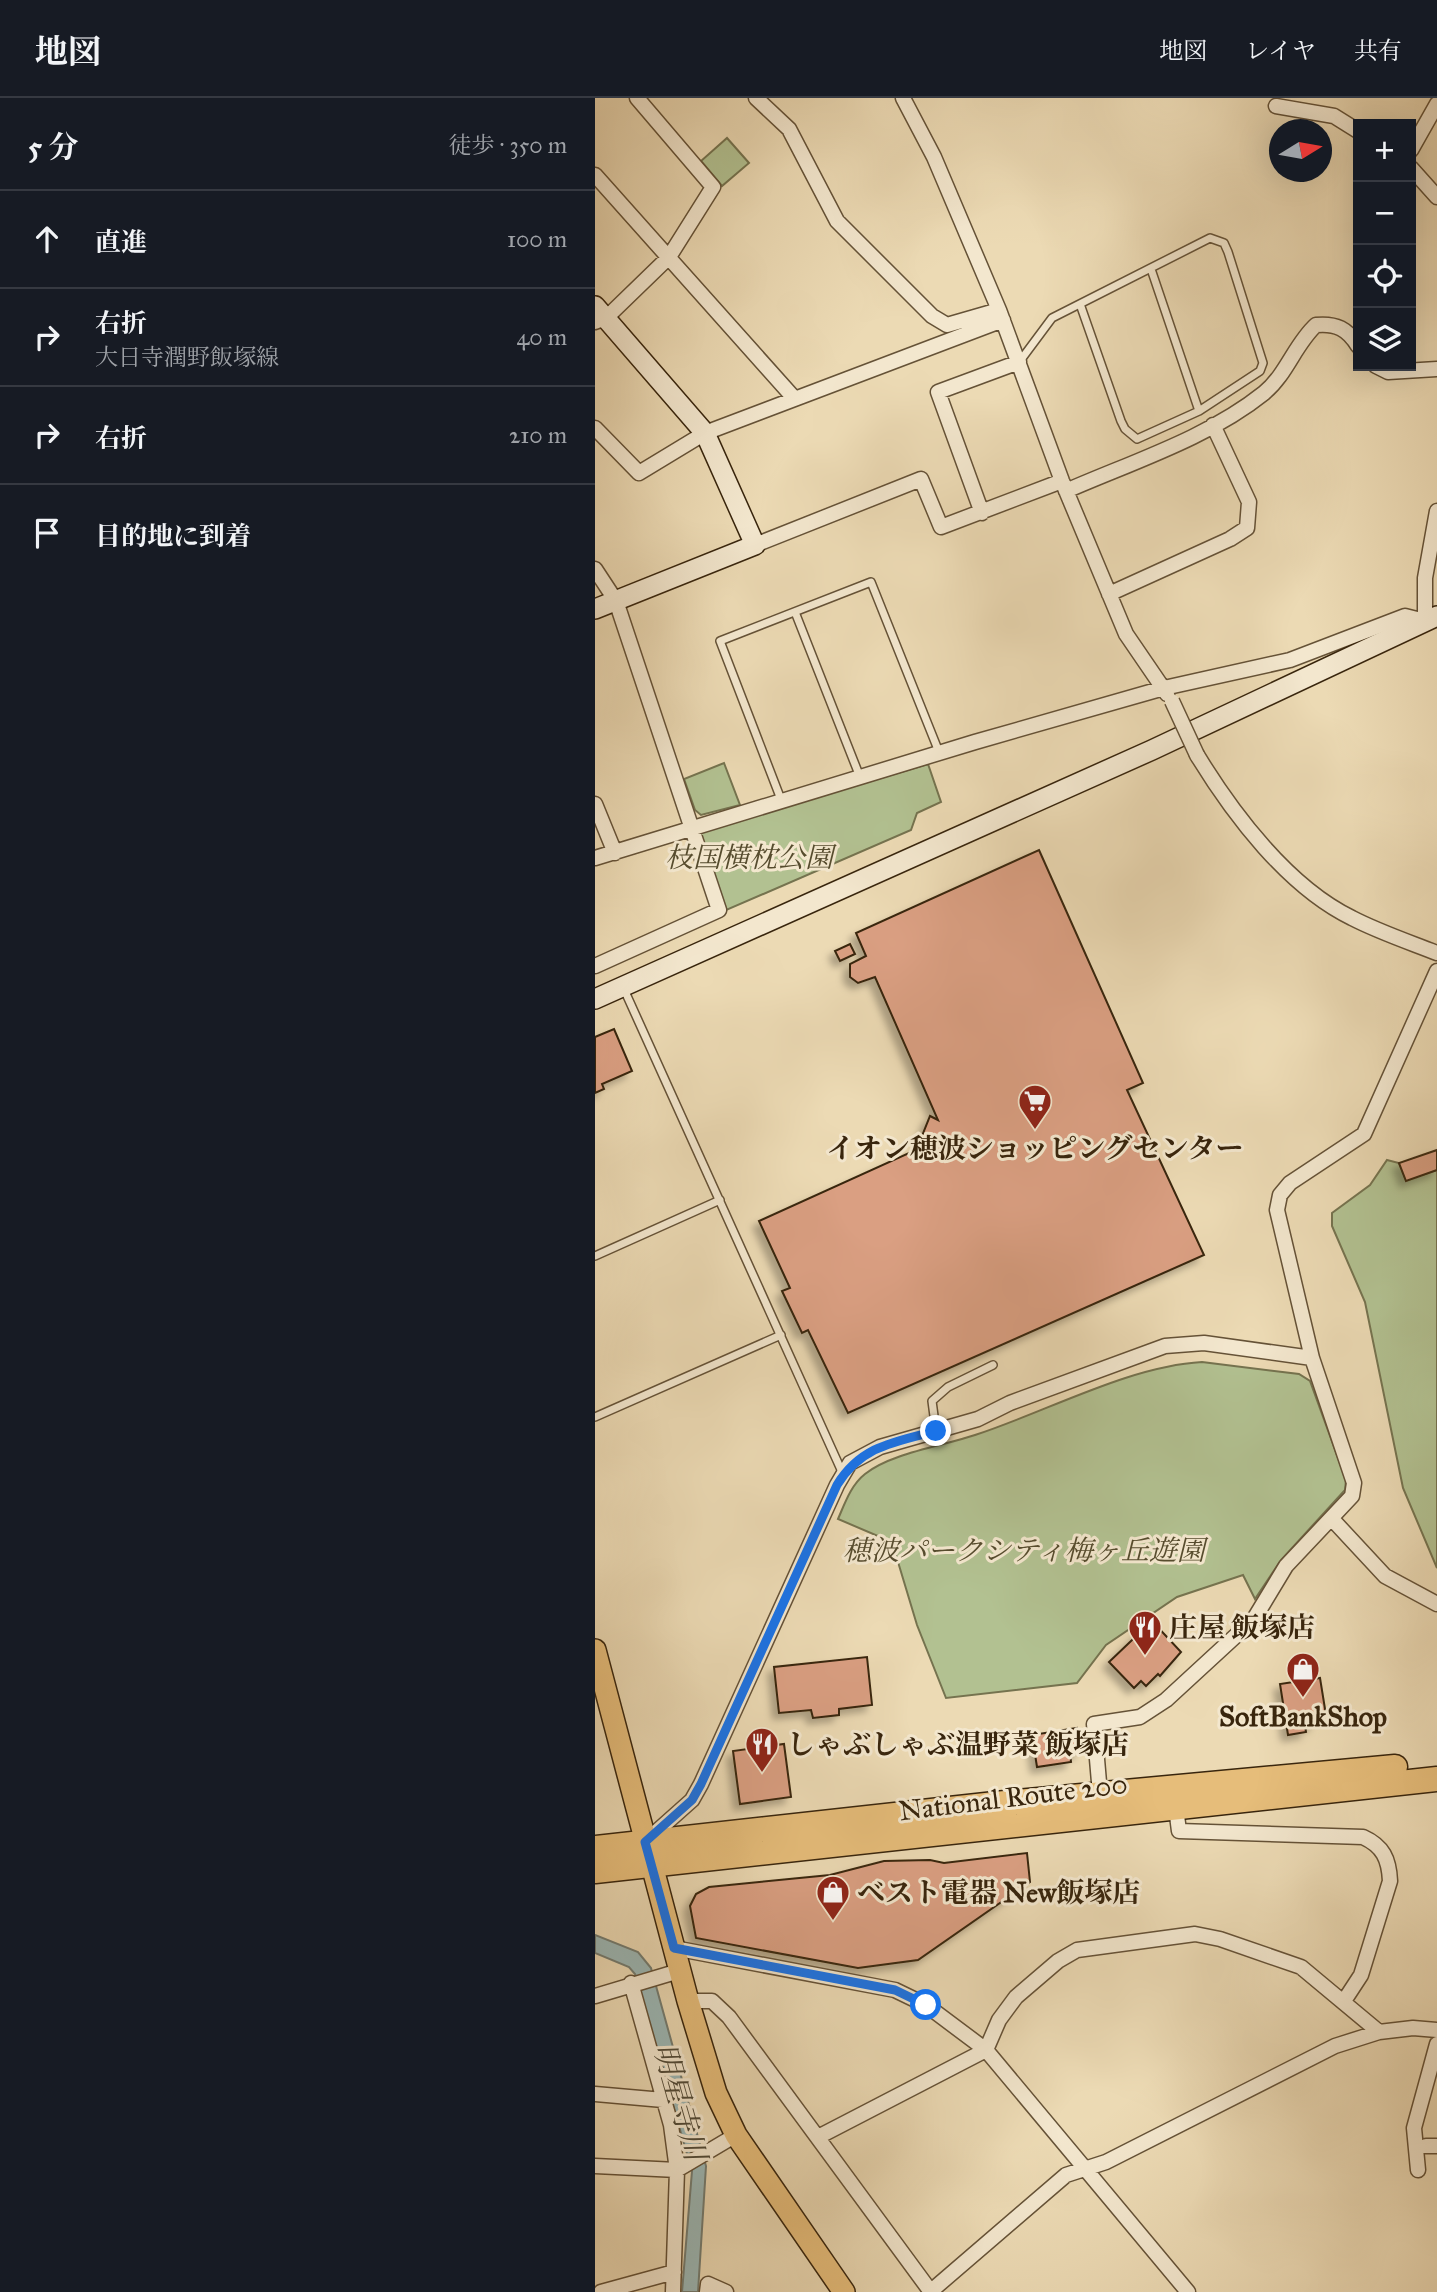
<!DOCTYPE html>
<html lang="ja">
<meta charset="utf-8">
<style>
:root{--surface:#171b24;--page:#242831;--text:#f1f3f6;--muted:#9ea1a6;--line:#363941}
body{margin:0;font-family:"IM FELL Great Primer","Noto Serif JP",serif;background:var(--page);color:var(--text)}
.controls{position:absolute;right:21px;top:21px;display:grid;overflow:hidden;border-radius:0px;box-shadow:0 7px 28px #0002}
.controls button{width:63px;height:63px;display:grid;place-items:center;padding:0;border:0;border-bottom:2px solid var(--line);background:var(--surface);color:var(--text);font:35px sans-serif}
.compass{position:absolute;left:674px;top:21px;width:63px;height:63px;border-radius:50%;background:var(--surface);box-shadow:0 7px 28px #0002;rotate:79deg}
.stop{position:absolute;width:21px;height:21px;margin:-16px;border:5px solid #1a73e8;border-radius:50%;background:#fff}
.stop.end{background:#1a73e8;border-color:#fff;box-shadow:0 2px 7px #0008}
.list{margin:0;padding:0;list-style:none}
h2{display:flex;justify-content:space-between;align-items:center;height:91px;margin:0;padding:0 28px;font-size:30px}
h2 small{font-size:23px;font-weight:400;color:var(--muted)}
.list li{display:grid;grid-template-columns:46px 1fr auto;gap:21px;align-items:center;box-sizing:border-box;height:98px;padding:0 28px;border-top:2px solid var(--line)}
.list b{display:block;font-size:26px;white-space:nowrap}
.list p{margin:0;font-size:23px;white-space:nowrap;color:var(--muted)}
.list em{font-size:23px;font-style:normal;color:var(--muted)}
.icon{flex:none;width:38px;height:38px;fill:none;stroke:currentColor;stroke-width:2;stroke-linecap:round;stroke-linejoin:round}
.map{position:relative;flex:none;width:842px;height:2194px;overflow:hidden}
header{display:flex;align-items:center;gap:42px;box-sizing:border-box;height:98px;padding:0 35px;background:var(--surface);border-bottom:2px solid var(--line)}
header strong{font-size:33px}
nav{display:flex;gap:38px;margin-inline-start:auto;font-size:24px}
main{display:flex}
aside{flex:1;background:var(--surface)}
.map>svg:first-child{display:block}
.green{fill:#b2c191;stroke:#75734f;stroke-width:2}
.water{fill:#9cb8b6;stroke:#747d72;stroke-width:2}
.building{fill:#da9f82;stroke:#38250d;stroke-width:2;filter:url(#shadow)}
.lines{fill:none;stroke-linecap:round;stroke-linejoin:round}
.lane-casing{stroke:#655237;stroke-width:10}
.street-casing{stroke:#655237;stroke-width:17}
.secondary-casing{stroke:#38250d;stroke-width:22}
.primary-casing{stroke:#38250d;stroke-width:24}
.highway-casing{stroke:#38250d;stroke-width:27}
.lane{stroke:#f3e7ce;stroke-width:7}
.street{stroke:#f3e7ce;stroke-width:14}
.secondary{stroke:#f3e7ce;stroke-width:19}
.primary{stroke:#e6bd7a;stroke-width:21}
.highway{stroke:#e6bd7a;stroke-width:24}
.street-bridge-casing{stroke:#655237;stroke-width:17;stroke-linecap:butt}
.street-bridge{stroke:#f3e7ce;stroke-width:14}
.route{stroke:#1a73e8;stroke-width:9}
.labels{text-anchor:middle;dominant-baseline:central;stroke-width:6;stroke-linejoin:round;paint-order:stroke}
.park-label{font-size:28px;font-style:italic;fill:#564c2e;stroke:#f3e7ce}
.poi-label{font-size:28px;font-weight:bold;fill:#38250d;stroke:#f3e7ce;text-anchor:start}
.street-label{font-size:28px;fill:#38250d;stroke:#f3e7ce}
.water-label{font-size:30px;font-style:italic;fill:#514a37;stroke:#f3e7ce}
</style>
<header>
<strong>地図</strong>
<nav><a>地図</a><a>レイヤ</a><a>共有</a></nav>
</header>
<main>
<aside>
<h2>5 分<small>徒歩 · 350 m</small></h2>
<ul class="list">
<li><svg class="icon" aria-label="ahead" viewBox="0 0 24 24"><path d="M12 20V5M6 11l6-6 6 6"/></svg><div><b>直進</b></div><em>100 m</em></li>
<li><svg class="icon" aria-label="right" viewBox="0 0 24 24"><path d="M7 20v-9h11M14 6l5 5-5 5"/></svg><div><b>右折</b><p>大日寺潤野飯塚線</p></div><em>40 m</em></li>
<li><svg class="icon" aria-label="right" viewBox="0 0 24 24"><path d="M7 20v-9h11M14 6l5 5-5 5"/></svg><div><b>右折</b></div><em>210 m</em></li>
<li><svg class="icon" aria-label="arrive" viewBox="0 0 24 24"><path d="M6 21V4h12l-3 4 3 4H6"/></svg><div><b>目的地に到着</b></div></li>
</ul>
</aside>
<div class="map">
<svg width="842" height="2194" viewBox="0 0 842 2194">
<defs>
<filter id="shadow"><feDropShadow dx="-6" dy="6" stdDeviation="3.5" flood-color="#0004"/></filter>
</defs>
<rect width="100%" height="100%" fill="#ecdab4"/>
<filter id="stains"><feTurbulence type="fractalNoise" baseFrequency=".00286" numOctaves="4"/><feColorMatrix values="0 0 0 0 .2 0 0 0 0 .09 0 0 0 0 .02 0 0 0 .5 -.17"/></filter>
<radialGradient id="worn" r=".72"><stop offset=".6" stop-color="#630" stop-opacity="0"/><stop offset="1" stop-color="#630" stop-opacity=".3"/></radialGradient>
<path class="green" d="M132,40L154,65L127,88L106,63Z
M129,665L145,707L106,717L100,712L89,681Z
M333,666L346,704L322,715L316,732L129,813L105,735L109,732Z
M792,1062L804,1065L811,1082L842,1072V1470L808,1390L770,1204L737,1128V1115L775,1087Z
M607,1264L704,1276L715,1283L751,1382L750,1392L686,1462L660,1501L648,1477L582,1499L511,1547L482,1585L351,1600L322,1527L297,1444L243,1421C250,1405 256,1387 270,1376C296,1355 348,1348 380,1337C451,1314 534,1268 607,1264Z"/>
<path class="water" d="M0,1837L43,1854L56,1870L111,2068L103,2194H87L97,2073L40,1876L34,1869L0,1855Z"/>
<path class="building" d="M444,752L548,985L532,992L609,1157L253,1315L213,1232L207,1235L187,1193L195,1190L164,1123L332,1047L325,1043L335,1018L343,1022L280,879L263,885L255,879V866L271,858L261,835Z
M255,846L260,856L245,863L240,853Z
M19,931L37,973L7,986L9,991L0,995V939Z
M842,1052V1072L811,1083L804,1065Z
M557,1523L586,1554L565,1578L563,1576L551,1588L546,1583L539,1590L514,1564Z
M272,1559L277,1607L244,1611V1617L218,1620L216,1612L184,1615L179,1569Z
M725,1580L731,1617L719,1618L720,1626L710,1628L711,1634L693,1637L685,1586Z
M482,1630L485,1654L475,1656L476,1664L442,1669L437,1637Z
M189,1646L196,1699L145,1706L138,1653Z
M432,1755L435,1784L323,1862L263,1870L101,1840L95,1808L101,1796L114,1789L235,1777L289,1763L335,1762L349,1765Z"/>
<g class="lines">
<defs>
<path id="lane" d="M556,171L604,313
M425,263L457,220L615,140L629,145L633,154L668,265L665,273L604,313L542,341L530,331L526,323L485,206
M200,514L265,679
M187,704L125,543L276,484L344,654
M28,889L248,1376
M0,1158L125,1102
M0,1319L186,1237
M341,1333L337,1303L353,1289L398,1267"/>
<path id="street" d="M161,0L194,31L242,123L337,218L352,227L404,212
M308,0L339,59L404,212L467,383L531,536L572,596
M681,8L739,18L763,33
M816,52L842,6
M816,70L842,99
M0,77L199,300
M0,224L11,220L74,159L118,89L42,0
M781,268L793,274L842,271
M0,330L44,375L110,335L408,222
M471,393C537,364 613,340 669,295C692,276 700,246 721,227C741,225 753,231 763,248
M387,415L343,294L424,264
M160,447L326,381L346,429L467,383
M0,471L21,503L124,812L0,868
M514,496L635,441L652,430L654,404L618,327
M602,657C638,716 693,789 757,820C784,834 814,844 842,855
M0,706L20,755
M0,760L380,644L569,590L695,562L810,518L830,523V480L842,413
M737,1421L790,1478L842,1506
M505,1696L499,1626L545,1619L571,1602L659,1521L691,1468L757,1398L759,1385L717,1260L682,1112L685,1097L695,1085L769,1036L842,873
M581,1710L584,1733L768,1739C788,1748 794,1761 795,1783L766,1877L749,1903
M51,1743L97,1702L106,1686L242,1387L255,1365L285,1349L383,1321L415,1305L570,1248L609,1245L717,1260
M79,1850L300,1892L331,1907L391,1952L593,2194
M36,1885L76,2027L82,2072L78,2194
M0,1898L84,1873
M93,1903H117L134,1919L336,2194
M0,1996L68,2002
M223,2039L391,1952L404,1922L421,1899L463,1863L482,1852L600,1836L625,1841L706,1869L784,1934
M831,2048H842
M0,2068L82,2072L141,2037
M823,2072L819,2030L842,1946
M6,2194L79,2174
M112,2194L113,2186L131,2194
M335,2194L471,2077L511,2064L740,1948L784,1934L818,1930L842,1932"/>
<path id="secondary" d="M0,208L110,335L160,447L0,511
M0,901L557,652L842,518"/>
<path id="primary" d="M0,1552L93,1903L121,1995L141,2037L249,2194"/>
<path id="highway" d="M0,1750L400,1706L800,1669
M0,1773L842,1681"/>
</defs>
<use href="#lane" class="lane-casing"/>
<use href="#street" class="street-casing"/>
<use href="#secondary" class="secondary-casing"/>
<use href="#primary" class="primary-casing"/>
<use href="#highway" class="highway-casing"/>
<use href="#lane" class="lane"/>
<use href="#street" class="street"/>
<use href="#secondary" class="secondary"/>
<use href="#primary" class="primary"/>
<use href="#highway" class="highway"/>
<defs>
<path id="street-bridge" d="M577,603L602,657"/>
</defs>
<use href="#street-bridge" class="street-bridge-casing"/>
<use href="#street-bridge" class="street-bridge"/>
</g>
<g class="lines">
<path class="route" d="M331,1907L300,1892L79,1850L50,1744L97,1702L106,1686L242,1387C266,1348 299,1344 341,1333"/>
</g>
<defs>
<symbol id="supermarket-pin" viewBox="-11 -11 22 30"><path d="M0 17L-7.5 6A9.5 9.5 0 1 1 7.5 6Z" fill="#8f2418" stroke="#f3e7ce"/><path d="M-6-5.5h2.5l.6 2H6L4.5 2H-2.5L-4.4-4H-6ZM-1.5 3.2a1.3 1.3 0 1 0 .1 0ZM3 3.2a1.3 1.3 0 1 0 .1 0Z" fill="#fff"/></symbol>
<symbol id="restaurant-pin" viewBox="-11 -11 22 30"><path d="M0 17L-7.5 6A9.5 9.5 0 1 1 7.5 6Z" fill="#8f2418" stroke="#f3e7ce"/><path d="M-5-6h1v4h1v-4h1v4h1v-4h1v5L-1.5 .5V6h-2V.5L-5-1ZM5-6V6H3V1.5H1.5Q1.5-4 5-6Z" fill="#fff"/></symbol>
<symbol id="shop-pin" viewBox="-11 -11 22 30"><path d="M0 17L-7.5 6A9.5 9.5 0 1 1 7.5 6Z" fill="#8f2418" stroke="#f3e7ce"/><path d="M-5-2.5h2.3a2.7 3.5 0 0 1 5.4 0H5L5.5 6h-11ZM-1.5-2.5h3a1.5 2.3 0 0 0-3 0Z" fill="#fff"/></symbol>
</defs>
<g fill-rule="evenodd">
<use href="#supermarket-pin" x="421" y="984" width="38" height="52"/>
<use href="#restaurant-pin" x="531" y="1510" width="38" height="52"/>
<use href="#shop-pin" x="689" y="1552" width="38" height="52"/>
<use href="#restaurant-pin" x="148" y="1627" width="38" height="52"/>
<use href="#shop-pin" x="219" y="1775" width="38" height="52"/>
</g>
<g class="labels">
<g class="park-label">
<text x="154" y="759">枝国横枕公園</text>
<text x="429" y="1452">穂波パークシティ梅ヶ丘遊園</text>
</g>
<g class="poi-label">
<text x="440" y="1050" text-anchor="middle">イオン穂波ショッピングセンター</text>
<text x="574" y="1529">庄屋 飯塚店</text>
<text x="708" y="1618" text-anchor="middle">SoftBankShop</text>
<text x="192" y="1646">しゃぶしゃぶ温野菜 飯塚店</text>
<text x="262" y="1794">ベスト電器 New飯塚店</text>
</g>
<g class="street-label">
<text transform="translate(418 1699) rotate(-7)">National Route 200</text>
</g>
<g class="water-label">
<text transform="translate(85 2004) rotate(74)">明星寺川</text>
</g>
</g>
<rect width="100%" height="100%" filter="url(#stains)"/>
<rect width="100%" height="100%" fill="url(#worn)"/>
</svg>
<div class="controls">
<button>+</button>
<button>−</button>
<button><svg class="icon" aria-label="locate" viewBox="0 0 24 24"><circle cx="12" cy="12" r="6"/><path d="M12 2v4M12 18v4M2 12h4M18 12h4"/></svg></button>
<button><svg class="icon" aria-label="layers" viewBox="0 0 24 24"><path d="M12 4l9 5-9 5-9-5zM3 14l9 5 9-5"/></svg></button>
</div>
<svg class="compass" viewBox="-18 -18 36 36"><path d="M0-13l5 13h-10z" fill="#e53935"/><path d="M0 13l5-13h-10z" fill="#9ea1a6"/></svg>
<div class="stop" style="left:331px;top:1907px"></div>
<div class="stop end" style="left:341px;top:1333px"></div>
</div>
</main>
